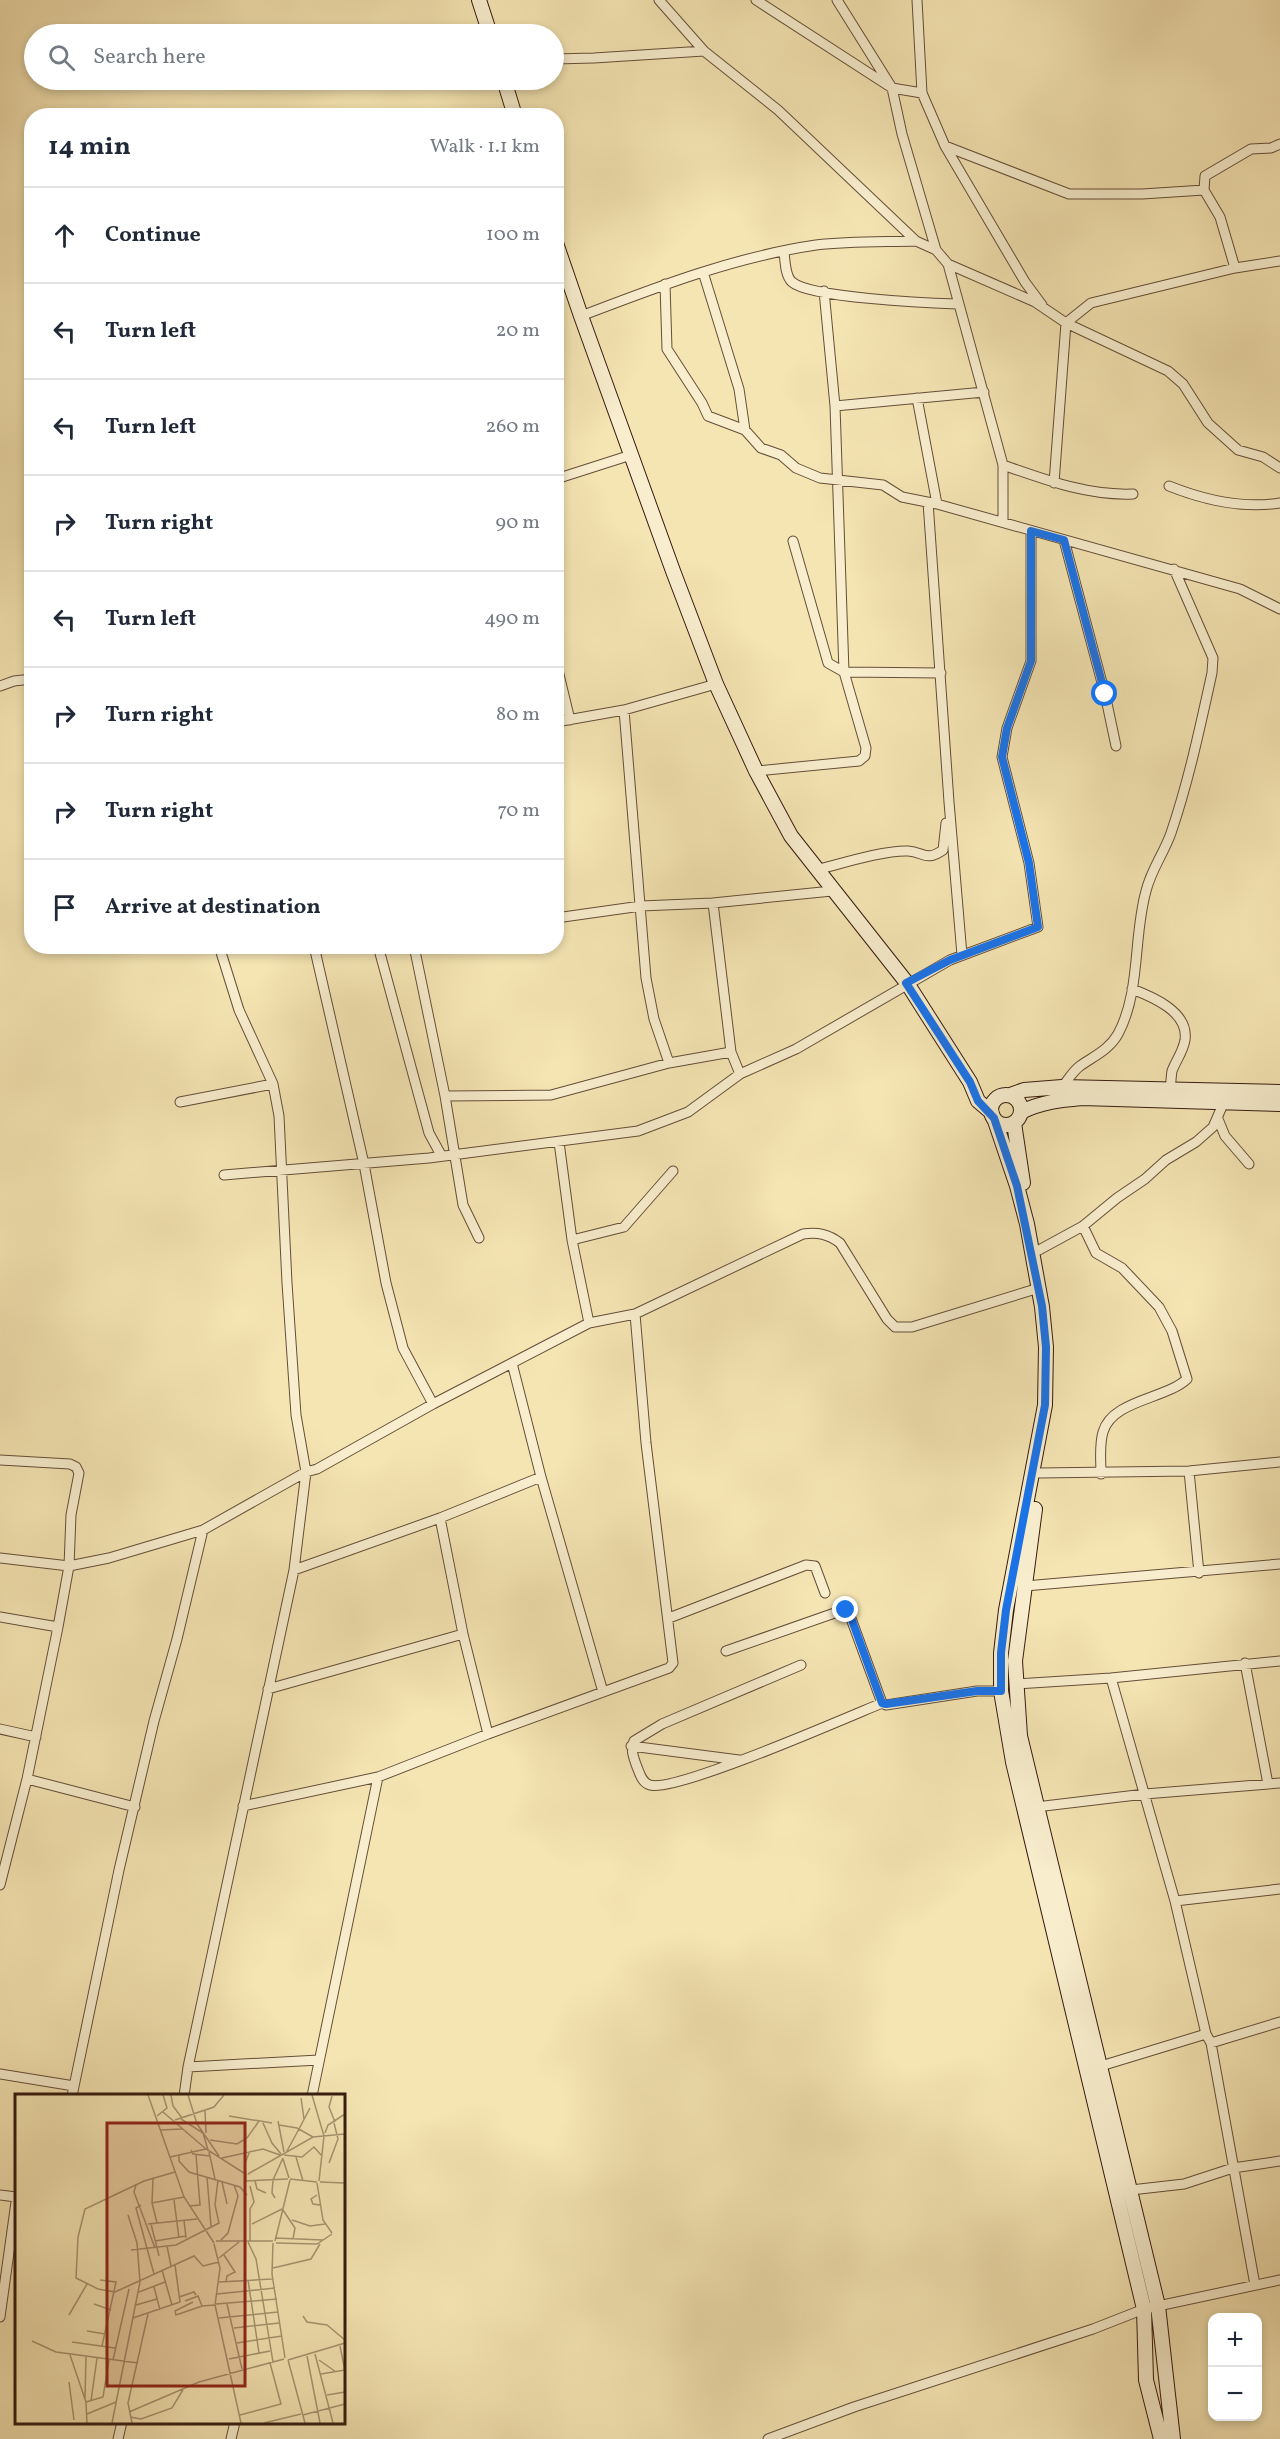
<!DOCTYPE html>
<meta charset="utf-8">
<style>
:root{--surface:#fff;--page:#f6f6f7;--text:#1f2937;--muted:#747a83;--line:#e0e1e3}
body{margin:0;font-family:Vollkorn,serif;background:var(--page);color:var(--text)}
.controls{position:absolute;right:18px;bottom:18px;display:grid;overflow:hidden;border-radius:12px;box-shadow:0 3px 9px #0003}
.controls button{width:54px;height:54px;display:grid;place-items:center;padding:0;border:0;border-bottom:2px solid var(--line);background:var(--surface);color:var(--text);font:30px sans-serif}
.stop{position:absolute;width:18px;height:18px;margin:-14px;border:4px solid #1a73e8;border-radius:50%;background:#fff}
.stop.end{background:#1a73e8;border-color:#fff;box-shadow:0 2px 6px #0008}
.list{margin:0;padding:0;list-style:none}
h2{display:flex;justify-content:space-between;align-items:center;height:78px;margin:0;padding:0 24px;font-size:26px}
h2 small{font-size:20px;font-weight:400;color:var(--muted)}
.list li{display:grid;grid-template-columns:39px 1fr auto;gap:18px;align-items:center;box-sizing:border-box;height:96px;padding:0 24px;border-top:2px solid var(--line)}
.list b{display:block;font-size:22px;white-space:nowrap}
.list em{font-size:20px;font-style:normal;color:var(--muted)}
.icon{flex:none;width:33px;height:33px;fill:none;stroke:currentColor;stroke-width:2;stroke-linecap:round;stroke-linejoin:round}
.map{position:relative;flex:none;width:1280px;height:2439px;overflow:hidden}
.search{position:absolute;background:var(--surface);box-shadow:0 3px 9px #0003;left:24px;top:24px;width:540px;height:66px;display:flex;align-items:center;gap:15px;box-sizing:border-box;padding:0 21px;border-radius:33px;color:var(--muted);font-size:22px}
.panel{position:absolute;background:var(--surface);box-shadow:0 3px 9px #0003;left:24px;top:108px;width:540px;height:846px;border-radius:24px}
.map>svg:first-child{display:block}
.lines{fill:none;stroke-linecap:round;stroke-linejoin:round}
.street-casing{stroke:#654e38;stroke-width:11}
.secondary-casing{stroke:#351b0f;stroke-width:16}
.street{stroke:#f8eece;stroke-width:9}
.secondary{stroke:#f8eece;stroke-width:14}
.route{stroke:#1a73e8;stroke-width:8}
.inset-road{fill:none;stroke:#a89471;stroke-width:1.5}
.view{fill:#8f2418;fill-opacity:0.15;stroke:#8f2418;stroke-width:3}
.inset-edge{fill:none;stroke:#351b0f;stroke-width:3}
</style>
<div class="map">
<svg width="1280" height="2439" viewBox="0 0 1280 2439">
<rect width="100%" height="100%" fill="#f5e5b3"/>
<filter id="stains"><feTurbulence type="fractalNoise" baseFrequency=".00333" numOctaves="4"/><feColorMatrix values="0 0 0 0 .2 0 0 0 0 .09 0 0 0 0 .02 0 0 0 .5 -.17"/></filter>
<radialGradient id="worn" r=".72"><stop offset=".6" stop-color="#630" stop-opacity="0"/><stop offset="1" stop-color="#630" stop-opacity=".3"/></radialGradient>
<g class="lines">
<defs>
<path id="street" d="M659,0L704,51L778,110L916,241L936,250L948,264L1035,302L1066,323L1168,371L1183,384L1208,423L1238,450L1263,457L1280,468
M756,0L892,88L922,93L945,146L1025,282L1042,305
M837,0L892,88L902,134L936,250
M917,0L922,93
M554,59L594,58L704,51
M945,146L1069,194H1142L1204,190
M784,251C785,260 785,276 792,282C810,298 930,303 958,304
M948,264L1003,465V522
M1235,268L1220,217L1204,190L1205,176L1251,149L1271,148L1280,144
M703,272L739,389L745,430
M665,284L667,349L702,403L708,416L745,430L761,448L781,455L796,468L820,478L883,485L902,497L937,504L1240,589L1280,609
M581,316C657,287 734,257 816,245C849,241 883,242 916,241
M917,398L937,504
M835,406L984,392
M1003,465C1046,480 1088,496 1133,494
M556,479L631,455
M1054,483L1066,323L1091,303L1235,268L1280,261
M1169,486C1204,500 1242,509 1280,503
M928,502L949,802L962,955
M1064,540L1105,694L1116,746
M793,541L828,663L844,672
M556,662L570,720
M845,672L941,673
M0,686L14,681L32,679
M624,710L646,978L654,1019L669,1063
M556,722L624,710L716,684
M756,771L859,761L865,756L866,748L844,672L835,406L824,291
M816,870C840,864 884,850 908,851C924,852 926,862 943,850L946,823
M713,903L731,1052L740,1074
M556,918L641,906L713,903L832,891
M314,946L364,1164L386,1283L403,1348L433,1404
M378,946L429,1133L441,1155
M414,946L445,1096L463,1205L479,1238
M1132,989C1153,997 1189,1012 1185,1040C1183,1052 1176,1060 1172,1071C1171,1077 1171,1083 1170,1089
M1062,1087C1068,1080 1073,1071 1080,1066C1094,1056 1109,1050 1118,1034C1141,991 1133,937 1146,891C1151,870 1164,853 1171,833C1189,780 1200,727 1212,673L1213,658L1174,569
M445,1096L551,1095L669,1063L731,1052
M180,1102L273,1084
M1218,1119L1225,1136L1249,1164
M559,1142L572,1240L589,1323
M224,1175L429,1158L638,1131L688,1112L740,1074L796,1049L950,960L1038,927L1029,863L1002,757L1007,728L1031,661V531
M1083,1226L1096,1253L1122,1268L1159,1307L1172,1331L1187,1379C1166,1399 1112,1400 1103,1432C1099,1445 1101,1461 1101,1474
M572,1240L624,1227L673,1171
M1039,1250L1083,1226L1117,1198L1145,1179L1166,1160L1196,1142L1213,1127L1224,1102
M512,1363L541,1477L603,1692
M0,1460L70,1464L76,1467L79,1473L71,1515L69,1566L58,1627L27,1779L0,1885
M1189,1471L1199,1573
M1039,1473L1189,1471L1280,1462
M440,1518L463,1634L488,1734
M0,1558L69,1566L109,1558L203,1530L306,1472L317,1469L433,1404L589,1323L635,1314L803,1234C818,1232 828,1234 840,1243L887,1319L895,1327H912L1039,1288
M294,1570L440,1518L541,1477
M1025,1586L1280,1564
M0,1617L58,1627
M669,1618L806,1565L815,1566L825,1593
M726,1651L846,1609L849,1613L882,1703L886,1705L977,1691H1001
M1245,1663L1268,1784
M801,1665L662,1724L634,1741C630,1749 634,1759 637,1767C640,1774 642,1783 650,1785C675,1793 848,1717 882,1703
M1111,1678L1175,1901L1206,2034L1211,2043L1255,2285
M1016,1684L1111,1678L1280,1661
M268,1689L463,1634
M0,1729L36,1737
M631,1746L739,1760
M27,1779L135,1807
M243,1806L378,1777L488,1734L669,1668L673,1663L646,1443L635,1314
M1036,1807L1145,1794L1280,1783
M1175,1901L1280,1889
M1211,2043L1280,2022
M1101,2066L1206,2034
M188,2067L319,2060
M0,2074L74,2086
M72,2096L119,1870L154,1721L177,1639L203,1530
M184,2096L188,2067L294,1570L306,1472L296,1415L287,1283L279,1116L273,1084L239,1010L219,946
M312,2096L378,1777
M1131,2190L1184,2184L1233,2168L1280,2161
M0,2195L16,2197
M0,2317L16,2202
M118,2439L122,2422
M231,2439L235,2422
M768,2439L854,2407L1093,2329L1144,2309L1280,2280"/>
<path id="secondary" d="M479,0L490,34
M504,80L515,116
M556,243L581,316L673,571L716,684L756,771L791,836L907,983L970,1082L978,1101L992,1113
M1010,1095L1024,1090L1062,1087L1280,1092
M991 1110a15 15 0 1 1 30 0a15 15 0 1 1-30 0Z
M1021,1112C1042,1102 1060,1100 1082,1098L1280,1104
M994,1118L1017,1186L1027,1224L1042,1307L1046,1347L1045,1405L1006,1610L1001,1653V1691L1013,1762L1144,2309L1146,2380L1161,2439
M1014,1123L1023,1183
M1035,1509L1015,1661L1020,1736L1158,2306L1173,2439"/>
</defs>
<use href="#street" class="street-casing"/>
<use href="#secondary" class="secondary-casing"/>
<use href="#street" class="street"/>
<use href="#secondary" class="secondary"/>
</g>
<g class="lines">
<path class="route" d="M846,1610L849,1612L882,1703L886,1704L977,1691H1001V1653L1006,1610L1045,1405L1046,1347L1042,1306L1017,1186L994,1118L978,1101L970,1082L906,983L950,960L1038,927L1029,863L1002,757L1007,728L1031,661V531L1064,540L1105,694"/>
</g>
<g transform="translate(15 2094)">
<rect width="330" height="330" fill="#f5e5b3"/>
<path class="inset-road" d="M133,1L169,103L199,149M156,1L158,12L167,24M173,1L182,30L204,62M297,1L309,42L304,87M317,2L314,13L320,28M286,4L289,25M190,17L191,39M148,18L191,55L232,81M142,22L152,14L148,1M214,22L257,29M166,25L188,39L193,56M160,26L199,13L209,1M263,27L269,58M248,29L257,49L266,60M264,31L282,34L298,43M284,35L295,14M146,36L167,35M310,39L313,31L330,20M195,46L222,50L232,44L244,27M176,56L178,60L195,62M235,57L230,69L231,87L273,85M272,57L284,35M194,58L200,85M164,60V67L174,78L225,93L232,101M269,61L287,63L299,53L306,61M155,63L191,55M281,63L288,87M207,64L248,55L265,61M268,65L274,84M314,69L323,45L319,29M160,78L129,87L70,115L63,143L61,184L83,195L100,198L179,162L188,172L204,168M233,80L298,43L330,40M192,83L196,132M138,85L137,109L142,129M275,85L302,88M240,87L242,95L251,99M207,88L212,110M305,88L330,89M302,89L308,126L317,139M121,91L119,98L140,154M302,101L296,105L298,110L305,111M260,104L257,99L258,86L268,64M159,106L164,144M137,109L169,103M126,111L121,114L139,180M174,112L185,111L181,61M268,116L280,134L278,145M169,126L171,144M277,126L295,132L310,130M133,130L182,125M136,130L144,162M237,130L267,115M260,144L308,146M206,146L213,139L223,102L219,91M140,147L171,142M201,147H258M235,147V115L239,108L235,92M260,147L275,86M233,148L241,165L258,268M258,149L257,180L270,264M261,149L302,150L317,140M199,150L205,174L200,211L226,329M152,152L156,172M116,156L161,151L204,129L200,111L203,86M209,161L220,178L212,182L211,188M204,164L224,148M258,174L296,165L305,150M147,176L157,211M85,186L101,188L87,252M233,186L244,259M204,188L257,185M139,193L145,216M124,198L150,188M202,200L260,194M164,203L179,198L181,201M170,207L183,202L187,212L200,211M178,208L160,217L161,221L187,212M79,210L96,216M201,210L262,205M212,210L227,275M121,211L142,205M54,221L72,190M288,222L292,228L312,231L330,246M118,224L165,208L160,171M204,224L263,218M219,234L264,229M72,237L90,240M17,247L41,258L123,269M57,248L100,254M222,249L267,242M325,252L330,277M300,260L318,329M55,261L71,308L72,329M292,262L305,329M214,265L255,257M98,266L114,195M273,266L330,249M273,266L290,329M304,266L321,278M306,280L330,276M54,288L59,326M312,301L330,298M70,304L71,262M76,307L82,264M71,308L88,303L94,266M114,318L184,288L269,265M72,320L101,308M225,321L266,310L255,269M288,321L330,310M115,323L126,325L157,314L169,294M97,329L125,188L122,149L113,121M117,329L113,309L133,220M249,329L286,320"/>
<path class="view" d="M92,29H230V292H92Z"/>
<rect width="330" height="330" class="inset-edge"/>
</g>
<rect width="100%" height="100%" filter="url(#stains)"/>
<rect width="100%" height="100%" fill="url(#worn)"/>
</svg>
<div class="controls">
<button>+</button>
<button>−</button>
</div>
<div class="stop" style="left:1105px;top:694px"></div>
<div class="stop end" style="left:846px;top:1610px"></div>
<div class="search"><svg class="icon" aria-label="search" viewBox="0 0 24 24"><circle cx="10" cy="10" r="6"/><path d="M15 15l6 6"/></svg>Search here</div>
<section class="panel">
<h2>14 min<small>Walk · 1.1 km</small></h2>
<ul class="list">
<li><svg class="icon" aria-label="ahead" viewBox="0 0 24 24"><path d="M12 20V5M6 11l6-6 6 6"/></svg><div><b>Continue</b></div><em>100 m</em></li>
<li><svg class="icon" aria-label="left" viewBox="0 0 24 24"><path d="M17 20v-9H6M10 6l-5 5 5 5"/></svg><div><b>Turn left</b></div><em>20 m</em></li>
<li><svg class="icon" aria-label="left" viewBox="0 0 24 24"><path d="M17 20v-9H6M10 6l-5 5 5 5"/></svg><div><b>Turn left</b></div><em>260 m</em></li>
<li><svg class="icon" aria-label="right" viewBox="0 0 24 24"><path d="M7 20v-9h11M14 6l5 5-5 5"/></svg><div><b>Turn right</b></div><em>90 m</em></li>
<li><svg class="icon" aria-label="left" viewBox="0 0 24 24"><path d="M17 20v-9H6M10 6l-5 5 5 5"/></svg><div><b>Turn left</b></div><em>490 m</em></li>
<li><svg class="icon" aria-label="right" viewBox="0 0 24 24"><path d="M7 20v-9h11M14 6l5 5-5 5"/></svg><div><b>Turn right</b></div><em>80 m</em></li>
<li><svg class="icon" aria-label="right" viewBox="0 0 24 24"><path d="M7 20v-9h11M14 6l5 5-5 5"/></svg><div><b>Turn right</b></div><em>70 m</em></li>
<li><svg class="icon" aria-label="arrive" viewBox="0 0 24 24"><path d="M6 21V4h12l-3 4 3 4H6"/></svg><div><b>Arrive at destination</b></div></li>
</ul>
</section>
</div>
